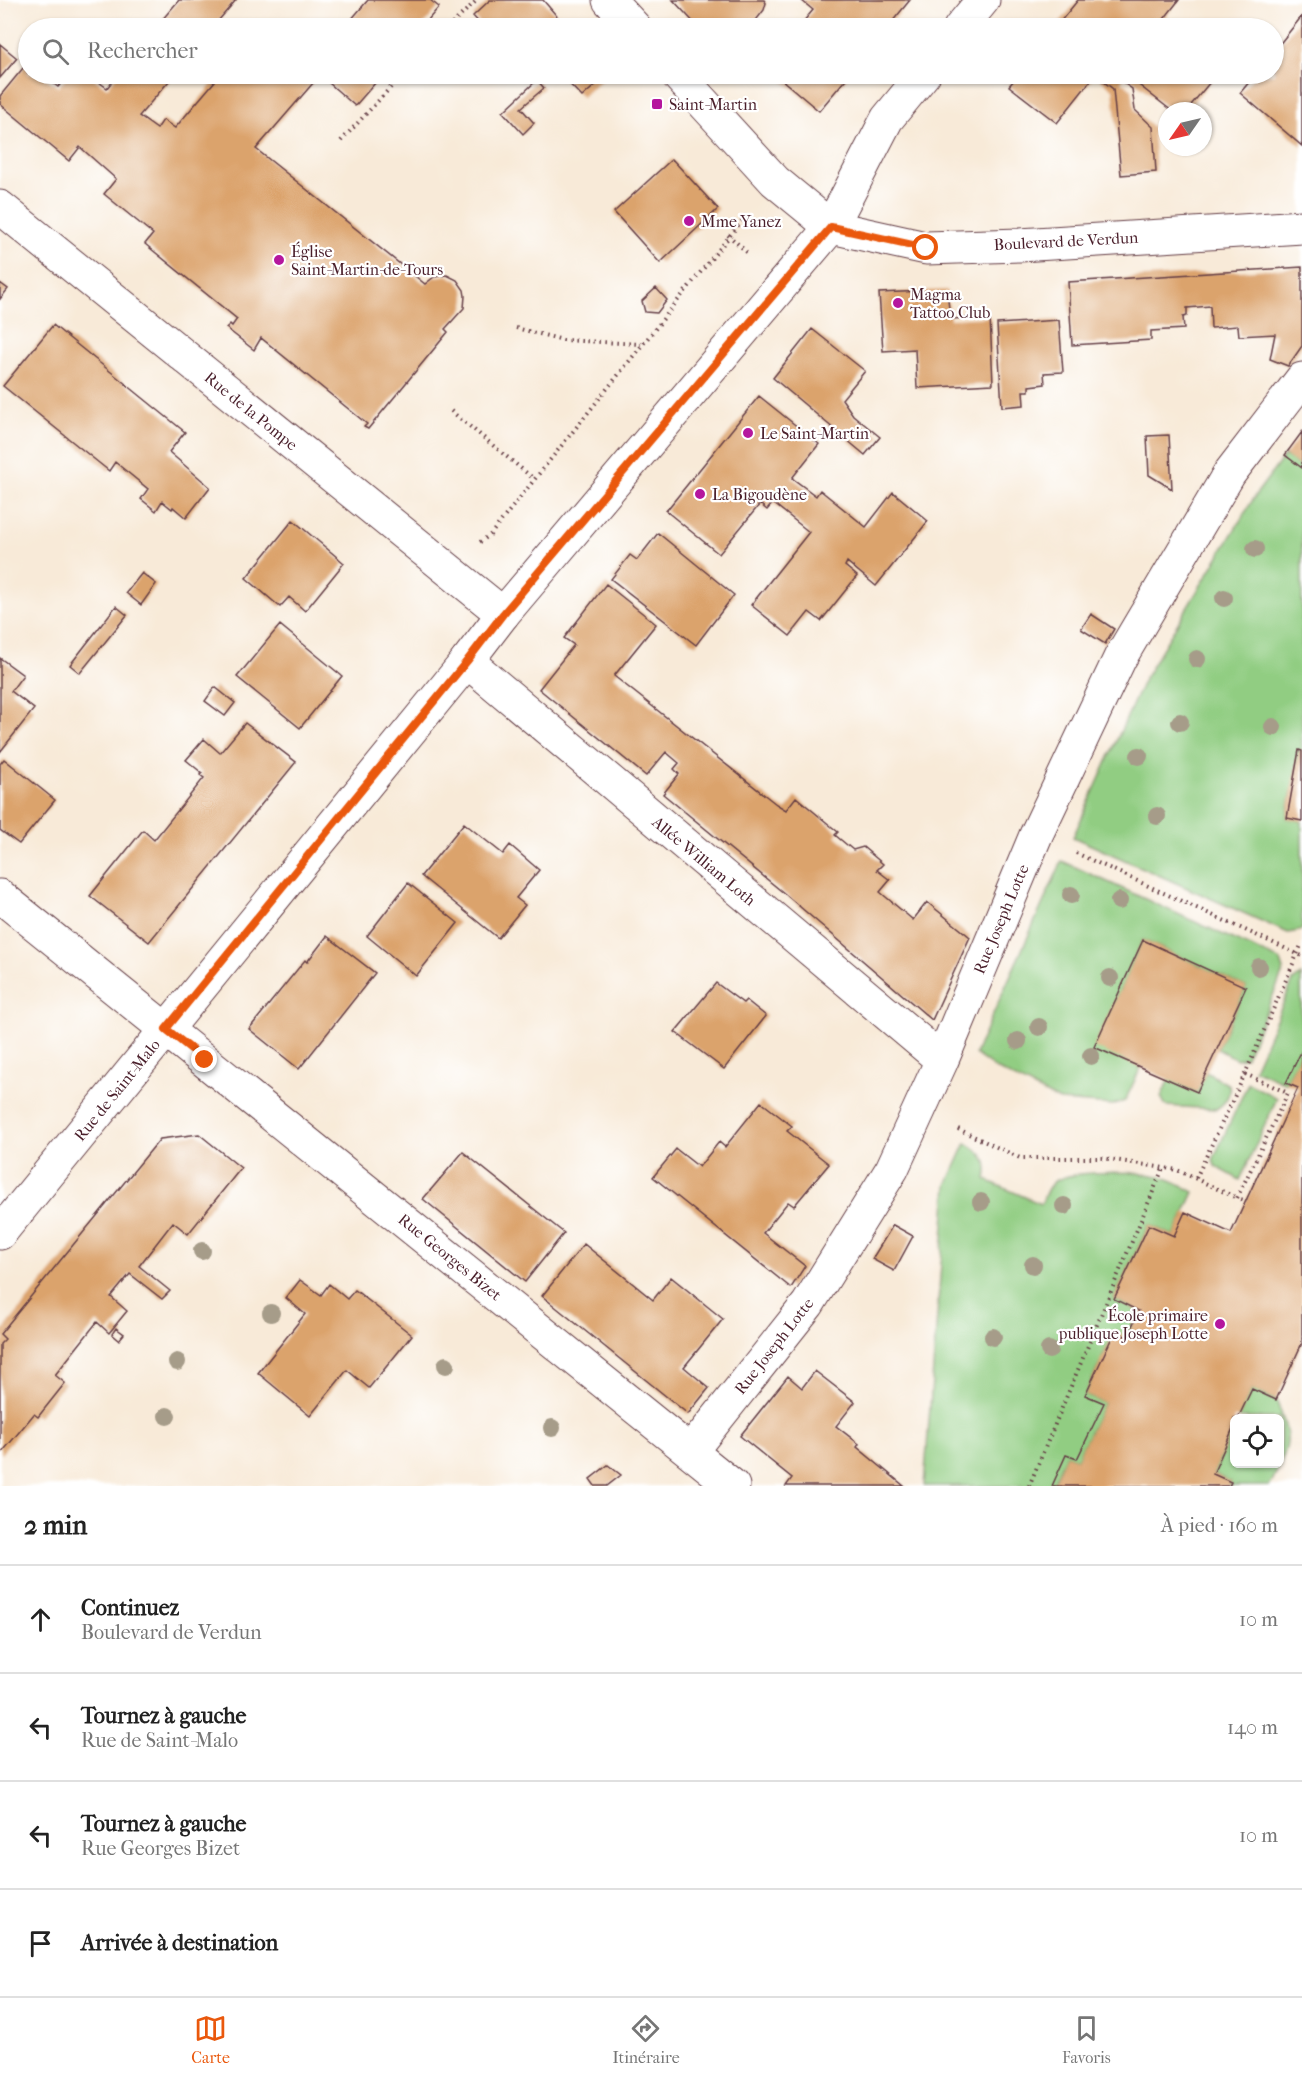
<!DOCTYPE html>
<html lang="fr">
<meta charset="utf-8">
<style>
:root{--surface:#fff;--page:#f6f6f6;--text:#222;--muted:#767676;--line:#e0e0e0;--accent:#ea580c}
body{margin:0;font-family:"IM FELL French Canon",serif;background:var(--page);color:var(--text)}
.controls{position:absolute;right:18px;bottom:18px;display:grid;overflow:hidden;border-radius:9px;box-shadow:0 2px 4px #0004}
.controls button{width:54px;height:54px;display:grid;place-items:center;padding:0;border:0;border-bottom:2px solid var(--line);background:var(--surface);color:var(--text);font:30px sans-serif}
.compass{position:absolute;left:1158px;top:102px;width:54px;height:54px;border-radius:50%;background:var(--surface);box-shadow:0 2px 4px #0004;rotate:236deg}
.stop{position:absolute;width:18px;height:18px;margin:-14px;border:4px solid #ea580c;border-radius:50%;background:#fff}
.stop.end{background:#ea580c;border-color:#fff;box-shadow:0 2px 6px #0008}
.list{margin:0;padding:0;list-style:none}
h2{display:flex;justify-content:space-between;align-items:center;height:78px;margin:0;padding:0 24px;font-size:26px}
h2 small{font-size:20px;font-weight:400;color:var(--muted)}
.list li{display:grid;grid-template-columns:39px 1fr auto;gap:18px;align-items:center;box-sizing:border-box;height:108px;padding:0 24px;border-top:2px solid var(--line)}
.list b{display:block;font-size:22px;white-space:nowrap}
.list p{margin:0;font-size:20px;white-space:nowrap;color:var(--muted)}
.list em{font-size:20px;font-style:normal;color:var(--muted)}
.icon{flex:none;width:33px;height:33px;fill:none;stroke:currentColor;stroke-width:2;stroke-linecap:round;stroke-linejoin:round}
.map{position:relative;flex:none;width:1302px;height:1486px;overflow:hidden}
.search{position:absolute;background:var(--surface);box-shadow:0 2px 4px #0004;left:18px;right:18px;top:18px;height:66px;display:flex;align-items:center;gap:15px;box-sizing:border-box;padding:0 21px;border-radius:33px;color:var(--muted);font-size:22px}
.sheet{height:510px;background:var(--surface)}
nav{display:flex;justify-content:space-around;align-items:center;box-sizing:border-box;height:84px;border-top:2px solid var(--line);background:var(--surface);font-size:16px;color:var(--muted)}
nav a{display:grid;justify-items:center;gap:3px}
nav .on{color:var(--accent)}
.map>svg:first-child{display:block}
.green{fill:#91cd82;stroke:#6e7656;stroke-width:1.5}
.building{fill:#dba36c}
.lines{fill:none;stroke-linecap:round;stroke-linejoin:round}
.minor-casing{stroke:#643d45;stroke-width:35}
.major-casing{stroke:#643d45;stroke-width:35}
.path{stroke:#643d45;stroke-width:4;stroke-dasharray:1.5 4.5;stroke-linecap:butt}
.minor{stroke:#fff;stroke-width:33}
.major{stroke:#fff;stroke-width:33}
.tree{fill:#a69c89}
.route{stroke:#ea580c;stroke-width:8}
.poi-dot{fill:#b5179e;stroke:#fff;stroke-width:2}
.labels{text-anchor:middle;dominant-baseline:central;stroke-width:4.5;stroke-linejoin:round;paint-order:stroke}
.poi-label{font-size:16px;fill:#4a1f2b;stroke:#fff;text-anchor:start}
.street-label{font-size:16px;fill:#4a1f2b;stroke:#fff}
</style>
<div class="map">
<svg width="1302" height="1486" viewBox="0 0 1302 1486">
<rect width="100%" height="100%" fill="#fff"/>
<filter id="ink" filterUnits="userSpaceOnUse"><feTurbulence type="fractalNoise" baseFrequency=".0167" numOctaves="2"/><feDisplacementMap in="SourceGraphic" scale="12" xChannelSelector="R" yChannelSelector="G"/><feConvolveMatrix kernelMatrix="1 2 1 2 8 2 1 2 1" color-interpolation-filters="sRGB"/></filter>
<filter id="wash" filterUnits="userSpaceOnUse"><feTurbulence type="fractalNoise" baseFrequency=".008" numOctaves="4" result="noise"/><feDisplacementMap in="SourceGraphic" scale="24" xChannelSelector="R" yChannelSelector="G"/><feGaussianBlur stdDeviation="1.35" result="paint"/><feColorMatrix in="noise" values="0 0 0 0 0 0 0 0 0 0 0 0 0 0 0 0 0 1.4 0 .05"/><feComposite in="paint" operator="in"/></filter>
<g filter="url(#wash)">
<rect width="100%" height="100%" fill="#f8ead8"/>
<path class="green" d="M1285,455L1302,468V751H1299L1287,818L1302,821V929L1299,931L1288,933L1073,837L1145,677L1257,493Z
M1062,861L1281,961L1284,970L1246,1057L1237,1059L1217,1049L1246,987L1143,940L1095,1046L1141,1067L1125,1101L1113,1105L1060,1101L996,1069L975,1054Z
M1301,975L1302,1050L1286,1083L1254,1069L1293,981Z
M1206,1072L1229,1085C1231,1095 1225,1104 1216,1109L1166,1106L1161,1097L1169,1079L1197,1092Z
M1248,1083L1277,1098L1240,1180L1215,1166L1213,1160Z
M966,1143C983,1153 990,1159 986,1180L1041,1204C1045,1196 1047,1186 1055,1181C1074,1169 1144,1171 1165,1178C1175,1181 1185,1187 1194,1192L1174,1236L1149,1225L1114,1299L1139,1311L1127,1337L1115,1331L1085,1395L1104,1403L1077,1459L1066,1455L1052,1486H924L947,1185Z
M1252,1389L1276,1400C1294,1443 1289,1445 1270,1486H1229L1231,1482L1213,1474L1234,1426V1464H1280V1418H1238Z"/>
<g id="blocks">
<path class="building" d="M179,0H236L212,28H155Z
M368,0H430L439,7L421,28H344Z
M490,0H543L567,28H484L473,16Z
M673,0H764L766,3L764,10L750,28H699Z
M801,0H910L887,28H798L813,10Z
M1078,0H1179L1157,28H1055Z
M1302,16V146L1240,93L1256,74H1274V51Z
M0,44L17,58L0,78Z
M28,62V74H41L58,87L70,74H88L107,88L118,74H175L139,116L157,129L163,120L175,128L221,74H383L355,106L320,75L256,149L425,284L434,277L447,275L457,280L464,290L465,296L464,308L445,329L448,332L368,429L364,427L367,424L261,338L254,350L226,328L230,324L232,326L237,319L145,244L153,234L104,194L116,179L80,147L69,161L0,104V96Z
M560,74H608L582,97Z
M775,74H850L819,111Z
M1019,74H1214L1216,75L1186,111H1172L1126,75L1121,81L1132,89L1135,110L1153,127L1156,172L1121,175L1113,89L1095,75L1057,123L1009,86Z
M537,80L544,88L521,108L534,123L523,134L503,112Z
M672,159L718,209L660,263L614,212Z
M1302,267V346L1288,366L1270,359L1275,334L1239,336L1238,326L1211,328L1210,306L1187,308V316L1183,317L1184,329L1151,331V340L1072,345L1068,282Z
M0,283L8,289L0,299Z
M656,288L667,300L657,313L645,312L642,301Z
M947,290L950,319L990,317L993,384L917,388L915,349L883,351L879,293Z
M1059,320L1063,372L1044,373L1045,384L1029,386V391H1023L1024,405L1002,407L997,324Z
M53,325L185,432L169,452L210,487L186,518L173,507L172,509L162,501L156,511L141,499L148,489L115,462L109,471L3,386Z
M812,329L865,371L842,399L853,415L880,437L865,455L773,378Z
M759,396L819,444L792,478L816,496L820,490L866,527L893,492L928,521L876,586L847,562L845,566L857,576L821,621L809,612L790,636L751,605L809,532L773,503L767,510L760,504L719,554L666,511Z
M1302,432V468L1285,455Z
M1169,435L1172,489L1149,475L1147,436Z
M293,520L344,563L305,611L289,597L280,607L246,578Z
M658,533L734,595L696,645L611,579L630,555L637,560Z
M142,573L156,584L141,605L126,593Z
M606,584L656,624L614,676L776,804L786,810L796,797L838,832L835,835L853,850L863,847L883,864L877,870L890,880L880,892L913,920L927,902L970,937L932,1020L785,894L663,794L679,774L674,769L679,763L666,752L646,776L539,689L574,645L564,638Z
M116,606L127,615L80,673L70,665Z
M1091,614L1114,629L1105,644L1081,629Z
M280,625L342,676L300,728L237,677Z
M0,658L23,675L11,691L34,709L0,752Z
M215,687L235,703L225,716L205,701Z
M245,723L296,762L149,942L90,896L143,830L154,840L204,778L200,775L202,773L186,760L204,739L220,753Z
M1299,750L1302,751V821L1287,818Z
M4,759L55,800L19,844L0,830V764Z
M464,823L503,854L510,845L539,870L516,898L525,905L498,938L421,876Z
M408,883L458,923L416,976L367,936Z
M327,936L375,973L299,1069L249,1029L305,960L307,962Z
M1143,940L1246,987L1197,1092L1094,1047Z
M716,983L743,1003L746,1000L766,1016L724,1069L675,1032Z
M1302,1050V1343L1276,1400L1252,1389L1238,1418H1234V1426L1213,1474L1231,1482L1229,1486H1052L1066,1455L1077,1459L1104,1403L1085,1395L1115,1331L1127,1337L1139,1311L1114,1299L1149,1225L1174,1236L1185,1212L1231,1233L1298,1088L1286,1083Z
M761,1102L792,1126L787,1131L829,1164L794,1206L788,1202L763,1233L805,1266L791,1288L653,1177L676,1149L699,1167L719,1142L725,1147Z
M199,1134L241,1168L188,1234L173,1222L139,1266L170,1291L162,1299L130,1274L111,1297L127,1311L109,1333L97,1322L55,1375L65,1383L38,1417L34,1414L0,1455V1344L5,1339L0,1334L160,1139Z
M463,1152L564,1233L525,1282L423,1199Z
M893,1225L913,1236L894,1271L872,1259Z
M584,1244L653,1300L671,1277L723,1319L684,1367L709,1388L688,1414L542,1296Z
M300,1280L321,1295L329,1284L347,1299L355,1290L412,1335L369,1388L347,1370L310,1416L258,1373L305,1314L286,1298Z
M116,1328L124,1334L119,1340L112,1334Z
M815,1371L855,1402L836,1426L859,1444L857,1447L904,1486H786L792,1478L740,1436L788,1376L802,1388Z
M608,1465L621,1475L607,1486H595L590,1479Z"/>
</g>
</g>
<g filter="url(#ink)">
<use href="#blocks" fill-opacity="0" stroke="#643d45" stroke-width="1.5"/>
<g class="lines">
<defs>
<path id="minor" d="M609,0L635,28
M677,74L775,181L831,227
M0,207L503,614
M467,661L942,1060
M0,896L733,1486
M691,1451L808,1304L892,1169L942,1060L1036,835L1120,658L1229,474L1302,379"/>
<path id="major" d="M960,28L983,0
M831,227L926,248L1020,245L1302,227
M0,1233L467,661L503,614L831,227L887,119L924,74"/>
</defs>
<use href="#minor" class="minor-casing"/>
<use href="#major" class="major-casing"/>
<path class="path" d="M448,28L477,0
M341,141L403,74
M728,235L750,255
M516,328L563,340L641,344
M451,411L534,479
M480,542L490,535L748,213
M1076,853L1302,956
M1245,1074L1288,1093L1237,1198L1247,1201
M958,1129L1020,1158H1102L1177,1170L1237,1198
M1196,1178L1245,1074L1302,943
M1029,1486L1163,1168"/>
<use href="#minor" class="minor"/>
<use href="#major" class="major"/>
</g>
<g class="tree">
<circle cx="1255" cy="549" r="9"/>
<circle cx="1224" cy="598" r="9"/>
<circle cx="1197" cy="659" r="9"/>
<circle cx="1180" cy="722" r="9"/>
<circle cx="1273" cy="727" r="9"/>
<circle cx="1139" cy="756" r="9"/>
<circle cx="1157" cy="816" r="9"/>
<circle cx="1071" cy="895" r="9"/>
<circle cx="1119" cy="901" r="9"/>
<circle cx="1259" cy="967" r="9"/>
<circle cx="1110" cy="978" r="9"/>
<circle cx="1039" cy="1027" r="9"/>
<circle cx="1018" cy="1041" r="9"/>
<circle cx="1091" cy="1056" r="9"/>
<circle cx="981" cy="1202" r="9"/>
<circle cx="1064" cy="1206" r="9"/>
<circle cx="202" cy="1251" r="9"/>
<circle cx="1033" cy="1265" r="9"/>
<circle cx="271" cy="1313" r="9"/>
<circle cx="993" cy="1337" r="9"/>
<circle cx="1049" cy="1350" r="9"/>
<circle cx="177" cy="1362" r="9"/>
<circle cx="446" cy="1365" r="9"/>
<circle cx="167" cy="1416" r="9"/>
<circle cx="552" cy="1428" r="9"/>
</g>
</g>
<g class="lines" filter="url(#ink)">
<path class="route" d="M205,1060L166,1029L467,661L503,614L831,227L926,248"/>
</g>
<g class="poi-dot">
<rect x="651" y="98" width="12" height="12" rx="3"/>
<circle cx="689" cy="221" r="6"/>
<circle cx="279" cy="260" r="6"/>
<circle cx="898" cy="303" r="6"/>
<circle cx="748" cy="433" r="6"/>
<circle cx="700" cy="494" r="6"/>
<circle cx="1220" cy="1324" r="6"/>
</g>
<g class="labels">
<g class="poi-label">
<text x="669" y="104">Saint-Martin</text>
<text x="701" y="221">Mme Yanez</text>
<text x="291" y="251">Église<tspan x="291" dy="18">Saint-Martin-de-Tours</tspan></text>
<text x="910" y="294">Magma<tspan x="910" dy="18">Tattoo Club</tspan></text>
<text x="760" y="433">Le Saint-Martin</text>
<text x="712" y="494">La Bigoudène</text>
<text x="1208" y="1315" text-anchor="end">École primaire<tspan x="1208" dy="18">publique Joseph Lotte</tspan></text>
</g>
<g class="street-label">
<text transform="translate(1066 241) rotate(-3)">Boulevard de Verdun</text>
<text transform="translate(251 411) rotate(39)">Rue de la Pompe</text>
<text transform="translate(704 861) rotate(40)">Allée William Loth</text>
<text transform="translate(1001 919) rotate(-67)">Rue Joseph Lotte</text>
<text transform="translate(117 1090) rotate(-51)">Rue de Saint-Malo</text>
<text transform="translate(450 1257) rotate(39)">Rue Georges Bizet</text>
<text transform="translate(774 1346) rotate(-52)">Rue Joseph Lotte</text>
</g>
</g>
</svg>
<div class="controls">
<button><svg class="icon" aria-label="locate" viewBox="0 0 24 24"><circle cx="12" cy="12" r="6"/><path d="M12 2v4M12 18v4M2 12h4M18 12h4"/></svg></button>
</div>
<svg class="compass" viewBox="-18 -18 36 36"><path d="M0-13l5 13h-10z" fill="#e53935"/><path d="M0 13l5-13h-10z" fill="#767676"/></svg>
<div class="stop" style="left:926px;top:248px"></div>
<div class="stop end" style="left:205px;top:1060px"></div>
<div class="search"><svg class="icon" aria-label="search" viewBox="0 0 24 24"><circle cx="10" cy="10" r="6"/><path d="M15 15l6 6"/></svg>Rechercher</div>
</div>
<section class="sheet">
<h2>2 min<small>À pied · 160 m</small></h2>
<ul class="list">
<li><svg class="icon" aria-label="ahead" viewBox="0 0 24 24"><path d="M12 20V5M6 11l6-6 6 6"/></svg><div><b>Continuez</b><p>Boulevard de Verdun</p></div><em>10 m</em></li>
<li><svg class="icon" aria-label="left" viewBox="0 0 24 24"><path d="M17 20v-9H6M10 6l-5 5 5 5"/></svg><div><b>Tournez à gauche</b><p>Rue de Saint-Malo</p></div><em>140 m</em></li>
<li><svg class="icon" aria-label="left" viewBox="0 0 24 24"><path d="M17 20v-9H6M10 6l-5 5 5 5"/></svg><div><b>Tournez à gauche</b><p>Rue Georges Bizet</p></div><em>10 m</em></li>
<li><svg class="icon" aria-label="arrive" viewBox="0 0 24 24"><path d="M6 21V4h12l-3 4 3 4H6"/></svg><div><b>Arrivée à destination</b></div></li>
</ul>
</section>
<nav>
<a class="on"><svg class="icon" aria-label="map" viewBox="0 0 24 24"><path d="M3 6l6-2 6 2 6-2v14l-6 2-6-2-6 2zM9 4v14M15 6v14"/></svg>Carte</a>
<a><svg class="icon" aria-label="directions" viewBox="0 0 24 24"><path d="M12 3l9 9-9 9-9-9zM9 14v-3h6M13 9l2 2-2 2"/></svg>Itinéraire</a>
<a><svg class="icon" aria-label="saved" viewBox="0 0 24 24"><path d="M7 4h10v16l-5-4-5 4z"/></svg>Favoris</a>
</nav>
